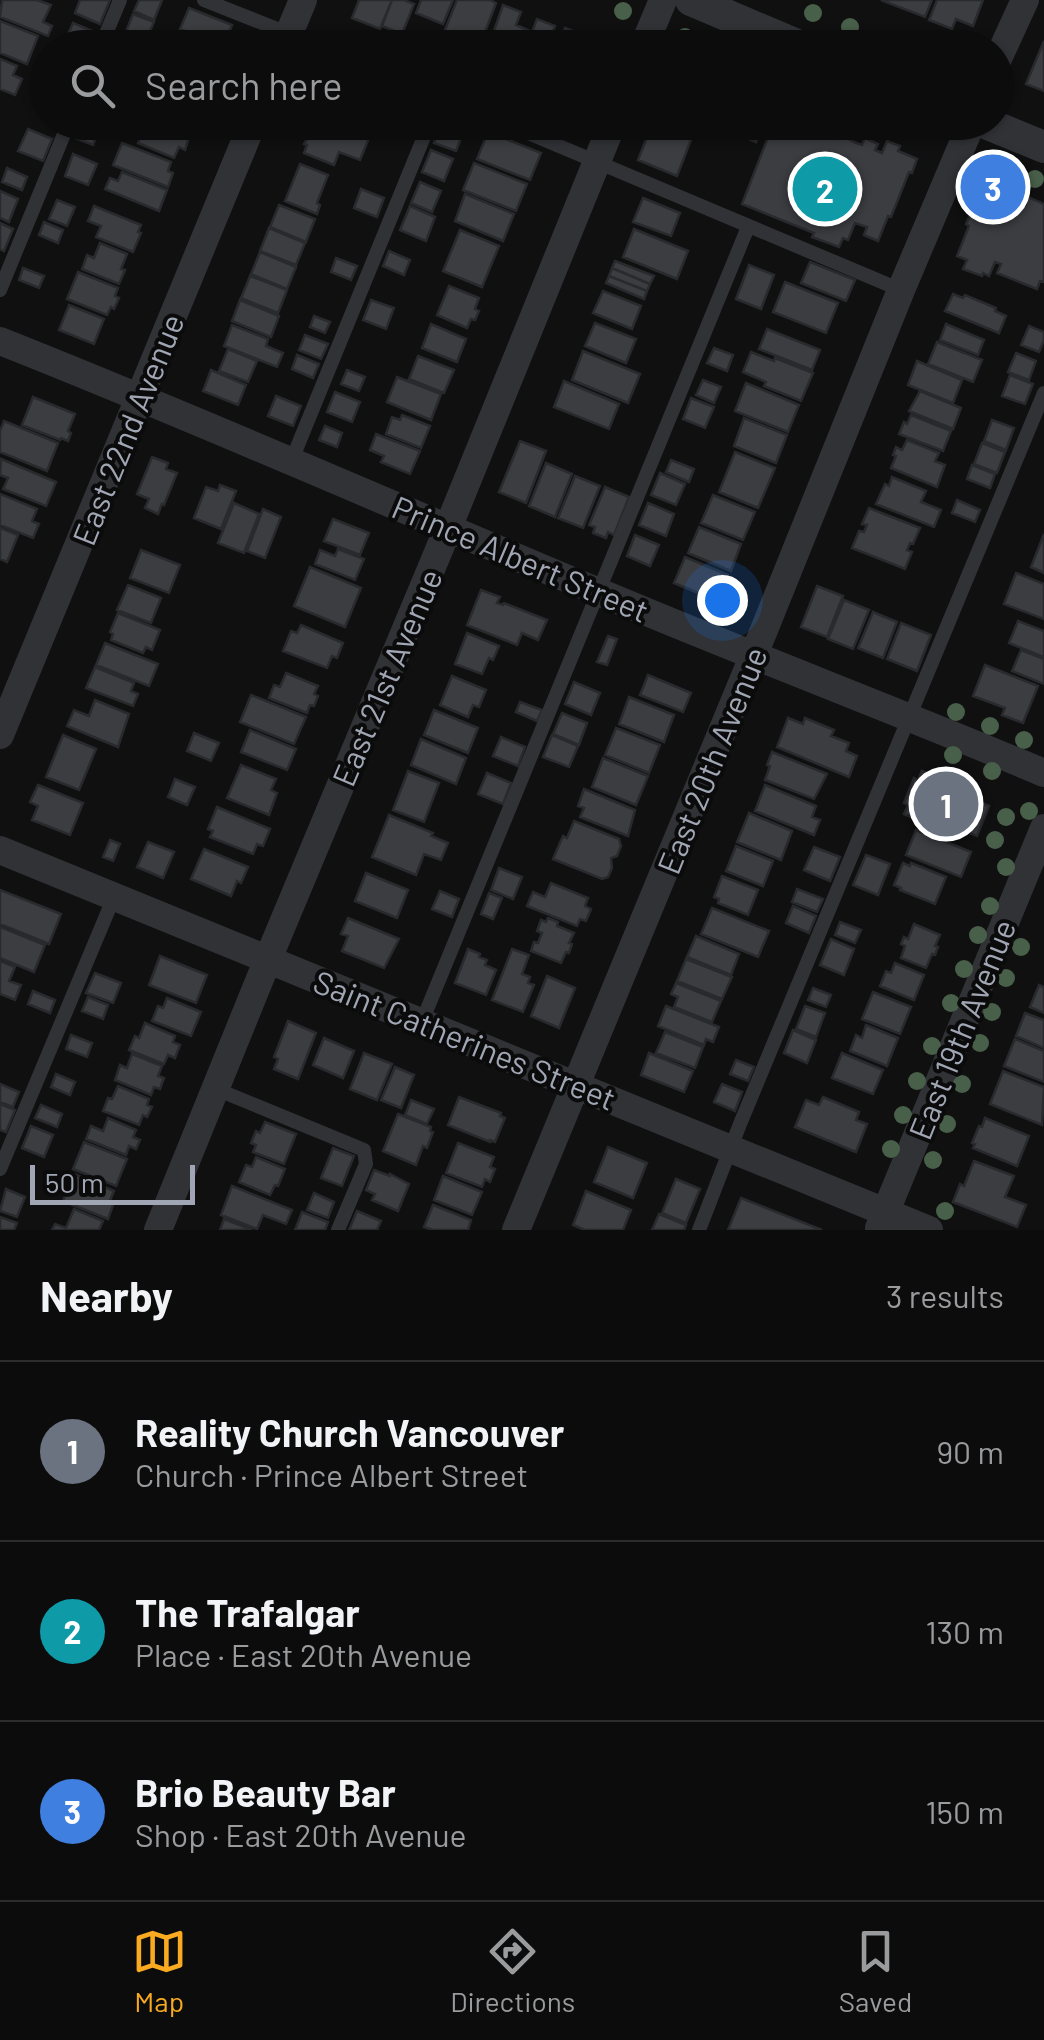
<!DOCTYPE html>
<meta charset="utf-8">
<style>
:root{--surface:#0c0c0d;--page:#1a1a1b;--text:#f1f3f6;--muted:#9a9b9d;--line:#2c2c2e;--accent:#f9aa20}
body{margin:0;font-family:Barlow,sans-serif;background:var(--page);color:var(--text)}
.scale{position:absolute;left:30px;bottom:25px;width:165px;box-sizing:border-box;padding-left:10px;border:5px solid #a0a6b3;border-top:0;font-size:28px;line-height:35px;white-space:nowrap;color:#a0a6b3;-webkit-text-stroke:8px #0b0b0c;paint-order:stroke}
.you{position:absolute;left:722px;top:600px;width:35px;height:35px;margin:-25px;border:8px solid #fff;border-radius:50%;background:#1a73e8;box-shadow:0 0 0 15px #1a73e833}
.badge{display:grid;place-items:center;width:65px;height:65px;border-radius:50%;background:var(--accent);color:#fff;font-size:32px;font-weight:700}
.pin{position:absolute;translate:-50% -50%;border:5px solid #fff;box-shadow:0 2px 10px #0006}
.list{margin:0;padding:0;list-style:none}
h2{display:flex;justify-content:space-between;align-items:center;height:130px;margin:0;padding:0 40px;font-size:42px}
h2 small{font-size:32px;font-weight:400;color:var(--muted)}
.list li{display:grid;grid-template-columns:65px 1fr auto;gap:30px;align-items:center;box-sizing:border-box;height:180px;padding:0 40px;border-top:2px solid var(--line)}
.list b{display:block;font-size:38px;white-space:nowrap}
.list p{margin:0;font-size:32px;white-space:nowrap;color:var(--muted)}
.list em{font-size:32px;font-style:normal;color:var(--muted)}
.icon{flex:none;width:55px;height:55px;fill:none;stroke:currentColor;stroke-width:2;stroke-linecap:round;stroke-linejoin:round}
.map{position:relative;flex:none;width:1044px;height:1230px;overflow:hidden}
.search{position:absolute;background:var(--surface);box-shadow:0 2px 8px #0004;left:30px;right:30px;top:30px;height:110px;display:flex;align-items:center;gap:25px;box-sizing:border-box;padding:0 35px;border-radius:55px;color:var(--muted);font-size:38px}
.sheet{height:670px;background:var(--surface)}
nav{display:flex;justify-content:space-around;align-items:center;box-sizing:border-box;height:140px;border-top:2px solid var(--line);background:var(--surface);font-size:28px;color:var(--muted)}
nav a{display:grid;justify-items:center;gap:5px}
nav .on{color:var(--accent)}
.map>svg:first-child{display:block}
.building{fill:#3c3d41;stroke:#292a2d;stroke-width:2.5}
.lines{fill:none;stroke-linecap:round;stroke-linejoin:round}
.service{stroke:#303236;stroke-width:14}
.minor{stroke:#303236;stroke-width:28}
.tertiary{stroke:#303236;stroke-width:32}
.tree{fill:#485f49}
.labels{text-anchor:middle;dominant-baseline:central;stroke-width:8;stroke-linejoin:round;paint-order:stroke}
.street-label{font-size:32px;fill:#a0a6b3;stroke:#0b0b0c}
</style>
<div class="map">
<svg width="1044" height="1230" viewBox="0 0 1044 1230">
<rect width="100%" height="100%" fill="#101011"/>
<path class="building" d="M2,0H37L51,5L43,22L52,26L48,36L0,17Z
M80,0H110L100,24L75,13Z
M139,0H162L154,20L134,11Z
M359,0H392L380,29L352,18Z
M392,0H404L414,4L402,34L382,26Z
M421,0H453L443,24L416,13Z
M457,0H490L496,3L479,48H454L440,42Z
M881,0H932L925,17Z
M937,0H983L973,26L956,19L952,29L929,20Z
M503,5L521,12L516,25L532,32L537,19L555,26L546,48H488Z
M189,8L232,25L224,47L180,29Z
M133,14L154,22L145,42L125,34Z
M0,21L38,36L27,64L0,53Z
M73,23L97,33L90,48H71L63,45Z
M565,28L600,42L598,48H557Z
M180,31L220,48H173Z
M1044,41V91L1026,84Z
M0,59L17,66L13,75L22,79L15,95L0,89Z
M147,122H154L189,138L185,150L179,147L174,158L138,143Z
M316,122H329L369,138L360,160L339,152L334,165L304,153L307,145L304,144Z
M442,122H450L465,128L456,151L434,143Z
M653,122H684L682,127L694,132L677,176L638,160Z
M708,122H764L756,142Z
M774,122H799L798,125L814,131L817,124L832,130L829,137L835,139L838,129L852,135L850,140L854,142L862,145L865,138L878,144L875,150L882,153L887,141L900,146L898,151L917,159L912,173L909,172L891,217L888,216L878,241L864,235L867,227L855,223L848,240L843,238L839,247L812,237L814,233L742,204Z
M80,125L98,132L93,145L75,138Z
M28,129L52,139L43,161L18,151Z
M488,132L541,153L530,180L477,159Z
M122,143L171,162L168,171L173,173L168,187L113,165Z
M431,150L453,159L444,181L422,172Z
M73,154L97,164L88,185L65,176Z
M474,163L527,184L516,211L463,190Z
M300,164L328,175L317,203L320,205L317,214L285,201Z
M7,168L27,177L22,190L2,182Z
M122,172L167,190L159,211L105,189L110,178L118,181Z
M988,181L1023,195L1019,203L1025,206L1028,197L1044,204V282L1040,281L1037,289L997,273L1001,264L995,262L989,276L983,273L982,276L963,269L967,260L957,256L969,226L966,224L972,210L976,211Z
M420,182L441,191L432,212L411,203Z
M361,189L384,198L377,217L354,208Z
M0,191L18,199L9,222L0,218Z
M465,194L514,214L503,241L455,221Z
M643,198L680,213L671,236L633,222Z
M57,200L75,207L67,226L49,219Z
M279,205L315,219L306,242L270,227Z
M94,206L141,225L138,232L141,233L133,252L96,237L101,226L88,221Z
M410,206L435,217L426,241L400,230Z
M44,222L63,230L58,243L39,235Z
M0,223L13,229L4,251L0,249Z
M269,228L305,243L296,265L260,251Z
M634,229L688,251L677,279L623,257Z
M460,230L499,246L482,287L443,271Z
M100,243L127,254L121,269L125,270L119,284L82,269L87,255L94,258Z
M389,251L410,260L404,275L383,266Z
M260,252L296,267L287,289L251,274Z
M336,258L357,266L351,280L331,272Z
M615,261L654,276L650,284L612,268Z
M810,262L855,280L846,301L801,283Z
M749,265L774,275L761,309L736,299Z
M23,268L44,276L39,288L19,280Z
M612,268L650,284L647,291L609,276Z
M78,272L118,288L115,296L119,298L114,309L111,307L107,315L67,299Z
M250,276L287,290L278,313L241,298Z
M609,276L647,291L644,299L606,283Z
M785,282L838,303L826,333L773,312Z
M449,286L479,298L475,309L479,311L475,320L471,319L467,328L437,315Z
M603,291L641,306L632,329L593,313Z
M953,294L963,298L965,295L996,308L995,311L1006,316L999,333L945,311Z
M240,300L279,316L271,337L232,321Z
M371,300L394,308L386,329L363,320Z
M69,305L104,319L94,344L59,330Z
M314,316L330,322L325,333L310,327Z
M595,323L636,339L626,363L585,346Z
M431,324L466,339L457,362L422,348Z
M946,324L984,340L978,355L940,340Z
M232,325L268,339L266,346L283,353L277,367L224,346Z
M1029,326L1044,332V340L1039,352L1021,345Z
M767,329L820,350L812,370L759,349Z
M305,335L328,344L321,359L299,350Z
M937,342L982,360L973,382L928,364Z
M714,348L733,355L727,371L707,363Z
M228,349L257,361L248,382L219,371Z
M583,351L640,374L628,403L572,380Z
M751,352L774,361L775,358L813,373L801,401L764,386L766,382L743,372Z
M1016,353L1036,361L1029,380L1008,372Z
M297,355L319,364L313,378L292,369Z
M418,356L454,370L444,393L409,379Z
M917,361L962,380L953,403L908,385Z
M211,370L246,385L238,405L203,391Z
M347,370L365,377L359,391L341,384Z
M1010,375L1033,384L1025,404L1002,396Z
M397,377L441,394L431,420L387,402Z
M703,380L721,387L714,403L696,395Z
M564,381L619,404L609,429L554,407Z
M746,383L799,405L788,432L735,411Z
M920,391L961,408L953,429L909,411Z
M335,392L360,402L352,422L327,412Z
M276,396L301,406L293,426L268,416Z
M33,397L75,414L68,431L71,433L68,441L61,438L60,440L22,425Z
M691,398L714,407L705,428L683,419Z
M402,415L430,426L421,448L386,434L392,417L400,420Z
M911,415L951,431L943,451L899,434L904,422L907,424Z
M744,418L787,435L776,463L734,446Z
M992,420L1014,428L1006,450L984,441Z
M4,421L58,443L47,471L0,452V431Z
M325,426L342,433L337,447L319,440Z
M376,434L420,451L410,474L381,462L384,456L370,450Z
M907,440L939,453L935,461L945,465L937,487L891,468L896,456L893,455L896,447L902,450Z
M520,441L546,451L526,503L499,492Z
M982,443L1005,452L997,473L974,464Z
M735,452L775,468L758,508L719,492Z
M152,457L168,463L166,469L177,473L164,505L162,504L158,514L145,508L149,499L137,494Z
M1,459L56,482L46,506L3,489L8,478L0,475Z
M671,460L694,469L689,482L666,472Z
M546,463L572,474L555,517L529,506Z
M972,465L995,474L990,488L967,479Z
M660,473L685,484L676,505L651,495Z
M575,476L600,486L583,528L558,518Z
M892,477L926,491L921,502L941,510L934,527L876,504L885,484L889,486Z
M220,485L236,491L221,529L194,518L206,487L218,491Z
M605,487L629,497L614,535L608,532L606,538L593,533L595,527L589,525Z
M0,494L37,509L32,521L39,524L33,538L0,525Z
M713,495L755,512L743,540L701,523Z
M957,500L980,510L975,522L952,513Z
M234,503L259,514L244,553L218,543Z
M648,503L674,514L666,536L639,525Z
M869,508L920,528L913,544L910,543L907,550L912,552L905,569L852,548L859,531L864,532L867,525L862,524Z
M263,509L281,517L265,558L247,551Z
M333,519L369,533L360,555L324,541Z
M699,527L741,544L731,571L688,553Z
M0,528L18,535L7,562L0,559Z
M1044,534V573L1031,567Z
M635,535L659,545L650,566L627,556Z
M338,549L364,559L355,580L315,564L320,550L335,556Z
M141,550L180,565L169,593L130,578Z
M685,557L728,575L718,601L674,583Z
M310,567L361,588L345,627L294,606Z
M1016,573L1044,584V619L1004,604Z
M128,585L161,598L151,623L117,610Z
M817,586L843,596L827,637L801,627Z
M481,590L500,597L497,603L503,605L504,603L547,620L538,640L522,633L517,645L467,625Z
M844,600L869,610L853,649L828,639Z
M873,612L897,622L883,658L858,648Z
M118,613L160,630L152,650L146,647L143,653L111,640L113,634L110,632Z
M1018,621L1044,631V657L1009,643Z
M901,623L931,635L917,671L887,659Z
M301,625L343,643L337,658L332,656L327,668L283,651L291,631L297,633Z
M467,633L499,646L493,660L489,658L482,674L455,664Z
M608,636L617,639L607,665L597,662Z
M105,643L158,664L149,686L96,665Z
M1021,650L1044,659V684L1012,671Z
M985,665L1038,686L1023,723L1002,715L1005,708L973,696Z
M95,667L134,683L131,691L138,694L133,706L86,688Z
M286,673L318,686L314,694L318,696L314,706L310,705L307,713L269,698L274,685L280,687Z
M648,675L691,693L683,712L640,695Z
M452,676L486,690L479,707L473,705L468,717L440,705Z
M574,682L600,693L591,715L565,704Z
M251,695L306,717L294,744L240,722Z
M629,697L674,715L664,742L619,724Z
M95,700L129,714L118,747L67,726L74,710L89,716Z
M520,702L542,710L537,721L516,712Z
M434,710L478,728L468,753L424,735Z
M562,713L587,723L579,745L553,734Z
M788,718L803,724L805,718L834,730L831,736L849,743L846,751L857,756L849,777L777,747Z
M616,728L660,745L649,773L605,755Z
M250,730L296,749L287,770L241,752Z
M194,733L219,743L211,761L187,751Z
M63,735L96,749L79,790L46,777Z
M552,735L578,746L569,767L543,757Z
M501,737L525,747L518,766L493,756Z
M421,739L466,758L456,784L411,765Z
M772,752L827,774L814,799L765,780L770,766L767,765Z
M603,758L648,776L636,805L592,787Z
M241,765L276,779L271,790L277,793L269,815L227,798Z
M408,771L439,783L424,822L393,810Z
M922,771L936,777L934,783L989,806L977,836L921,814L918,820L904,814L908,805L904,803L914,778L918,780Z
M487,773L511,783L503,804L478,794Z
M175,779L195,787L187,805L168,797Z
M38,785L83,803L70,835L32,820L38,806L30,802Z
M765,785L816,806L812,817L820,820L814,835L755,811Z
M584,789L635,810L628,836L580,817L584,808L578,806Z
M217,807L270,829L263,846L257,844L253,854L210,837L213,831L208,829Z
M749,813L792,831L781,860L737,842Z
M389,815L433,833L431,836L448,843L441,860L424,854L416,875L372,857Z
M574,821L619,839L621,846L617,856L611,858L612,868L608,877L602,879L553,859L563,836L567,838Z
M916,830L971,852L961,877L906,855Z
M110,840L120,844L113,861L103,857Z
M148,842L174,852L163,878L137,867Z
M736,846L773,861L763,886L726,871Z
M814,847L840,857L830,881L804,870Z
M204,849L248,867L241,883L237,881L231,896L191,879Z
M866,855L890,864L878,895L853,885Z
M903,863L910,866L911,863L946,877L935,904L900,890L901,888L894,885Z
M499,868L522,877L513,899L491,890Z
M366,873L408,890L397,918L355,901Z
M722,876L758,890L748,915L718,903L719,899L714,897Z
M551,883L588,898L585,906L591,909L586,921L580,919L577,926L527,906L533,892L545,897Z
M797,889L823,899L817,912L792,902Z
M0,890L61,914L49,944L0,924Z
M440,891L459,899L452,917L432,909Z
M489,893L502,898L493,919L481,914Z
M793,906L816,916L809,933L786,923Z
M712,908L769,931L758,957L701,934Z
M348,918L399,939L384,968L342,951L348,936L341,934Z
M548,918L558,922L557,926L574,933L569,943L572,944L569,953L566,952L561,963L531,951L534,942L538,943L542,933L537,931L541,920L546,922Z
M840,922L861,930L855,943L835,935Z
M914,924L940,935L935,946L938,947L935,955L932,954L926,968L901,958L905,946L901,944L904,937L908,939Z
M0,927L45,945L34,972L0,958Z
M696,936L739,954L731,975L687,957Z
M831,939L854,949L844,975L820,965Z
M468,949L480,954L479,957L487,960L485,965L496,970L486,995L455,983Z
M512,949L529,955L522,974L530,977L528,983L534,985L523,1012L492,1000Z
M160,956L207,975L196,1003L149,985Z
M686,959L732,977L722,999L677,981Z
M0,961L15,967L9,981L21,985L15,1000L0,994Z
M895,963L924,975L914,1000L880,986L886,971L891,973Z
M95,973L121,983L113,1003L86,993Z
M547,976L575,988L559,1028L531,1016Z
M676,983L721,1001L712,1022L674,1007L678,997L671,994Z
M1039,985L1044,987V1013L1030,1007Z
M813,988L831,995L826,1007L808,1000Z
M33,991L55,1000L50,1013L28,1004Z
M873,992L911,1007L900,1034L862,1019Z
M88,997L108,1005L103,1019L82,1011Z
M167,998L201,1012L191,1036L152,1021L158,1006L163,1008Z
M666,1006L719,1027L713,1042L706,1039L704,1045L658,1026Z
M805,1006L825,1013L816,1037L796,1029Z
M1025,1013L1044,1020V1048L1016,1036Z
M288,1021L316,1033L298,1079L274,1069L278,1059L274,1057Z
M145,1023L175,1036L173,1042L180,1045L175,1058L168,1055L164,1064L129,1050L135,1036L139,1038Z
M866,1025L898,1038L887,1066L850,1051L856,1035L862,1038Z
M793,1030L816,1040L807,1063L784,1053Z
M665,1032L703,1047L695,1068L656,1053Z
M71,1035L92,1043L87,1057L66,1049Z
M324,1038L354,1051L343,1078L313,1065Z
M1015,1039L1044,1051V1082L1004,1066Z
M364,1053L392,1064L377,1100L350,1089Z
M649,1053L693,1071L684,1092L641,1075Z
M842,1053L883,1070L873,1094L832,1078Z
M132,1054L162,1066L158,1076L164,1078L160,1089L154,1087L151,1095L115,1080L120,1065L127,1068Z
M736,1060L754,1067L748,1081L730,1074Z
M395,1067L414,1075L401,1108L381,1100Z
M1003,1071L1044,1087L1042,1125L990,1104Z
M56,1074L75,1082L70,1095L51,1087Z
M0,1084L19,1092L13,1107L0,1102Z
M722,1084L742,1092L735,1111L714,1102Z
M118,1086L149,1099L147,1105L152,1107L147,1117L143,1115L139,1125L103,1111L108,1098L112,1099Z
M459,1097L501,1113L500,1116L505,1118L495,1142L490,1140V1142L448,1125Z
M823,1097L859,1112L856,1120L867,1124L856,1152L795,1127L806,1100L819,1105Z
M411,1100L434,1109L427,1124L405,1115Z
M0,1104L15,1110L6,1132L0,1130Z
M41,1105L62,1114L57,1127L35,1118Z
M398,1114L431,1127L430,1131L433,1132L427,1148L423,1146L416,1165L383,1151Z
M108,1118L136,1130L133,1137L140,1140L136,1149L129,1146L126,1155L86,1139L91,1126L103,1131Z
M985,1118L1029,1136L1017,1166L973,1148L975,1144L972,1143L979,1126L982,1127Z
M265,1122L296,1134L284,1164L253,1152L256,1145L251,1143L256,1131L260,1133Z
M31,1126L53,1135L44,1157L22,1148Z
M84,1142L127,1159L116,1186L73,1169Z
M458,1143L494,1157L490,1167L495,1169L490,1182L485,1179L482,1187L446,1173Z
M608,1147L647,1163L633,1198L594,1182Z
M333,1148L354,1156L342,1186L321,1178Z
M256,1157L285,1169L278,1186L275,1185L270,1195L239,1182L246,1165L252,1167Z
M974,1161L1014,1176L1005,1197L1026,1205L1017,1227L953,1202L960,1184L964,1186Z
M374,1170L390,1176V1174L409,1184L398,1211L372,1200L375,1194L366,1190Z
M74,1174L114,1191L109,1203L113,1205L108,1219L63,1201Z
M443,1176L482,1192L472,1215L434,1200Z
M676,1179L700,1189L686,1223L662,1213Z
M232,1186L292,1210L286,1224L263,1215L257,1229L221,1215Z
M6,1189L25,1197L17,1217L0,1211Z
M586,1191L631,1210L623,1230H585L573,1225Z
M314,1193L334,1202L328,1218L307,1210Z
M741,1198L822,1230H728Z
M433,1205L471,1220L468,1230H433L424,1227Z
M74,1209L103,1221L99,1230H52L55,1224L66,1228Z
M357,1211L381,1221L377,1230H349Z
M302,1212L328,1222L325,1230H295Z
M659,1214L686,1225L684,1230H652Z
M0,1217L17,1223L14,1230H0Z
M224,1219L252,1230H220Z"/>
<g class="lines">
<path class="service" d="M204,0L325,48
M100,48L120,0
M502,122L901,290
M0,290L69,122
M291,462L430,122
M421,1024L748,227
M216,1089L364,1150L366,1164L338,1230
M0,1169L114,897
M699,1230L740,1124L1044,393"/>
<path class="minor" d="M283,48L303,0
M643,48L663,0
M996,63L1025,0
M0,341C200,420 396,507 594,590C743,653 895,710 1044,773
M0,735L253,122
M0,850L929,1230
M879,1228L1044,828
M158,1230L268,959L439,550L613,122
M516,1230L764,630L901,290L972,122"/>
<path class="tertiary" d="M691,0L804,48
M983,122L1044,147"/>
</g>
<g class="tree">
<circle cx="623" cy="11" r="9"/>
<circle cx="813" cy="13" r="9"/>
<circle cx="850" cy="27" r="9"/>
<circle cx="685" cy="37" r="9"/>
<circle cx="991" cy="162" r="9"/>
<circle cx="1014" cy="171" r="9"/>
<circle cx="1035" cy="179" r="9"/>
<circle cx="956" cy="712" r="9"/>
<circle cx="990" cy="726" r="9"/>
<circle cx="1024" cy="740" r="9"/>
<circle cx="953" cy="755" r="9"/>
<circle cx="992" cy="771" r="9"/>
<circle cx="1029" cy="811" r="9"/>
<circle cx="1006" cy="817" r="9"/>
<circle cx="995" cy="840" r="9"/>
<circle cx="1006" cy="867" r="9"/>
<circle cx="990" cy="906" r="9"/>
<circle cx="978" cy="935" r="9"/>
<circle cx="1021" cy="947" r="9"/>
<circle cx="964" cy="969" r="9"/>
<circle cx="1006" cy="978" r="9"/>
<circle cx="951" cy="1003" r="9"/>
<circle cx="992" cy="1012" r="9"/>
<circle cx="980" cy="1043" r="9"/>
<circle cx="932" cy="1046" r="9"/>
<circle cx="917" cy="1081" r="9"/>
<circle cx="962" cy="1084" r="9"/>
<circle cx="903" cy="1115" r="9"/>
<circle cx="947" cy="1124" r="9"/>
<circle cx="891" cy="1149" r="9"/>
<circle cx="933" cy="1160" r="9"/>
<circle cx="945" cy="1211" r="9"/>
</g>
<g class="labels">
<g class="street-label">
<text transform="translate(127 429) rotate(-68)">East 22nd Avenue</text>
<text transform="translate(521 558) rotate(23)">Prince Albert Street</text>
<text transform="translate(386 677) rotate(-67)">East 21st Avenue</text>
<text transform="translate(711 760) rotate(-68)">East 20th Avenue</text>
<text transform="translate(961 1029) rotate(-68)">East 19th Avenue</text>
<text transform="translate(465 1039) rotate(22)">Saint Catherines Street</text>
</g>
</g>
</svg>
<div class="scale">50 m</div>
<div class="you"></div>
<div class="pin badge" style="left:946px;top:804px;background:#6b7280">1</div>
<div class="pin badge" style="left:825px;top:189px;background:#0f9aa8">2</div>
<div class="pin badge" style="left:993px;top:187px;background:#3f7fe0">3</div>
<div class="search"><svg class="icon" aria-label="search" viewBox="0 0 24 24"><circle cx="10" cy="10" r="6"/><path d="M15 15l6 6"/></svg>Search here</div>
</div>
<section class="sheet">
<h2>Nearby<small>3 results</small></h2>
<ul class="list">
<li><span class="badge" style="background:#6b7280">1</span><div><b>Reality Church Vancouver</b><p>Church · Prince Albert Street</p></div><em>90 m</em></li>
<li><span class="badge" style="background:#0f9aa8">2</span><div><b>The Trafalgar</b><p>Place · East 20th Avenue</p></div><em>130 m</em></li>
<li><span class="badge" style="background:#3f7fe0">3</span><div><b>Brio Beauty Bar</b><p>Shop · East 20th Avenue</p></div><em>150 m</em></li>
</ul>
</section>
<nav>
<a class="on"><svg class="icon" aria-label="map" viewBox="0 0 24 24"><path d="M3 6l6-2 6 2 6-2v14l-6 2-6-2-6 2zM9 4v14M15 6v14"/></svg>Map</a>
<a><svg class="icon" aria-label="directions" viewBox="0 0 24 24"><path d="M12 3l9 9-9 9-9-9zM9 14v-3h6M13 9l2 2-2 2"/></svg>Directions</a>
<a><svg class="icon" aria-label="saved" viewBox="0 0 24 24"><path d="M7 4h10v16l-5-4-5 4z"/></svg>Saved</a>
</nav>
